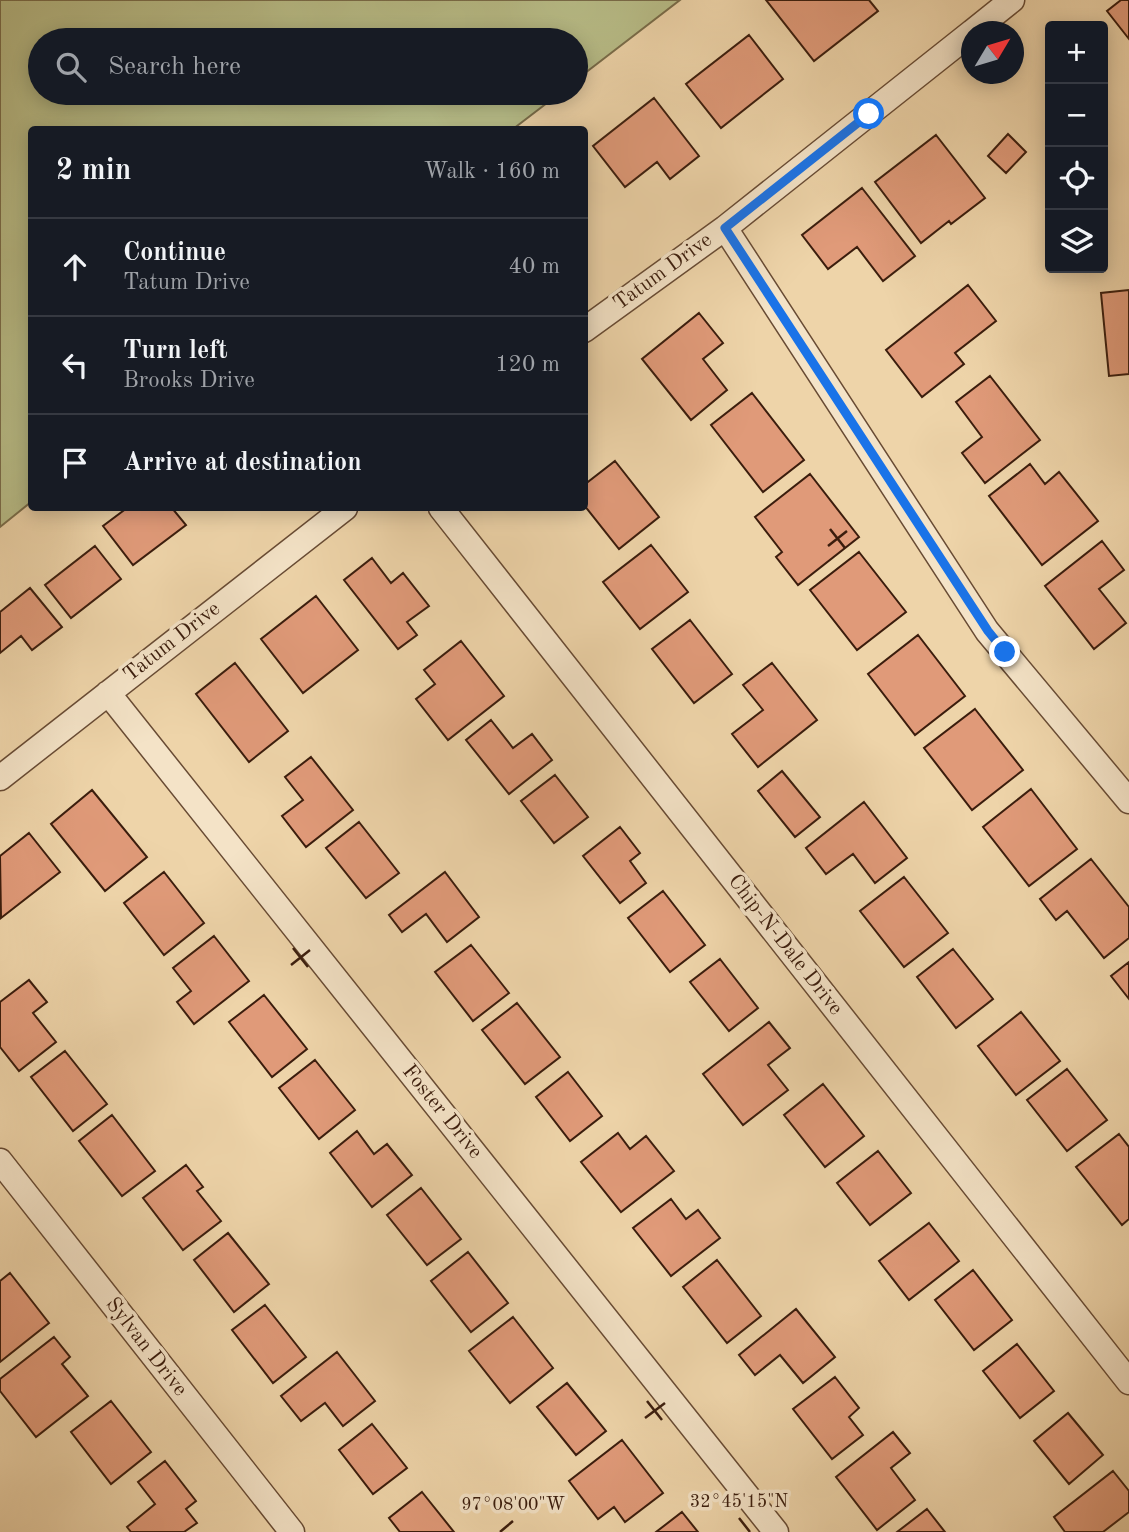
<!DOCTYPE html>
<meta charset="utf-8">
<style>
:root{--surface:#171b24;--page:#242831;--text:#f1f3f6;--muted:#9ea1a6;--line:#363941}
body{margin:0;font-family:"Old Standard TT",serif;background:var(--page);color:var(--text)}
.controls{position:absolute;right:21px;top:21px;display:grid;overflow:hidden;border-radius:7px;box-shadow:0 4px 18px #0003}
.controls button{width:63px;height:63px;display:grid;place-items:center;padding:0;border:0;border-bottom:2px solid var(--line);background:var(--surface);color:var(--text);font:35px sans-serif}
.compass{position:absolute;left:961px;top:21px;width:63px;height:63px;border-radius:50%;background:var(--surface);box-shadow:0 4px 18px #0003;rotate:52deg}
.stop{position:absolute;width:21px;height:21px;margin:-16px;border:5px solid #1a73e8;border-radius:50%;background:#fff}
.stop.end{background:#1a73e8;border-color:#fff;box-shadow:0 2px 7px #0008}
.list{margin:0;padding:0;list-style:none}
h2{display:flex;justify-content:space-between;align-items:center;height:91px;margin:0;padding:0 28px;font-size:30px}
h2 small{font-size:23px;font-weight:400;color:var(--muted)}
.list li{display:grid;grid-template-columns:46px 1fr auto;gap:21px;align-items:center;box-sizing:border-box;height:98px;padding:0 28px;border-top:2px solid var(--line)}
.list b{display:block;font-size:26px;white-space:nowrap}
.list p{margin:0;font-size:23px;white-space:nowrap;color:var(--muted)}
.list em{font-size:23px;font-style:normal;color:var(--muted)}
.icon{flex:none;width:38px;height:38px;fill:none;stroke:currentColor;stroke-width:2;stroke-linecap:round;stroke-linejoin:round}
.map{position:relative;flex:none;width:1129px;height:1532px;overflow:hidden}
.search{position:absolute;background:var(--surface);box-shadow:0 4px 18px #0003;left:28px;top:28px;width:560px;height:77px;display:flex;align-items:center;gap:18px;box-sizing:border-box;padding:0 24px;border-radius:38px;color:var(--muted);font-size:26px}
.panel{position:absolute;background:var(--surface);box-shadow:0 4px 18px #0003;left:28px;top:126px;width:560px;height:385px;border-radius:7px}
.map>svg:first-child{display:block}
.green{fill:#b8bd88;stroke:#7a6d4a;stroke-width:2}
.building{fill:#e09a79;stroke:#3b1d0d;stroke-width:2}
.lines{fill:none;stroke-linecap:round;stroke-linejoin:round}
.street-casing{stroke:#684b34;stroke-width:27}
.street{stroke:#f4e3c7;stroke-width:24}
.route{stroke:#1a73e8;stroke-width:9}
.ticks{fill:none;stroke:#3b1d0d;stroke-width:2.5}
.labels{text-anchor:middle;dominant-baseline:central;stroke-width:7;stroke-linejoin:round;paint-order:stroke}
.street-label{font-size:21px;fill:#3b1d0d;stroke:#f4e3c7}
.ticks-label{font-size:18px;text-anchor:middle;fill:#3b1d0d;stroke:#f4e3c7;stroke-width:7;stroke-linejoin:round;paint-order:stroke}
</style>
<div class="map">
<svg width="1129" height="1532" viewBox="0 0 1129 1532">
<rect width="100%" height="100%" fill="#eed4a9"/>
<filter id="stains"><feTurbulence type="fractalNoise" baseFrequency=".00286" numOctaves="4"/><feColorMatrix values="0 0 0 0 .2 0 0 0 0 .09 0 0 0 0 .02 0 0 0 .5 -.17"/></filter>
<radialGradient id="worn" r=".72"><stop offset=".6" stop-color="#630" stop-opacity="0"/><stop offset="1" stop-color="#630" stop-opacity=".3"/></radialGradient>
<path class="green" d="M0,0H680L576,80V40H40V93H560L513,129L32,130L31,502L0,527Z"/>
<path class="building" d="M766,0H869L878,11L814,61Z
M1121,0H1129V39L1107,11Z
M749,35L783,79L721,128L686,84Z
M654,98L699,156L670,179L657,162L625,187L593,146Z
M1008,134L1026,152L1006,173L988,156Z
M936,135L985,198L951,224L949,221L921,243L875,182Z
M862,188L915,256L883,281L857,247L828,269L802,235Z
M968,285L996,321L955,353L964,364L922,397L886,350Z
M1129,290V374L1109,376L1101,293Z
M699,313L723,343L703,359L727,390L691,420L642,359Z
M990,376L1040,440L985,483L962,453L982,437L956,402Z
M752,393L804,460L763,492L711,425Z
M615,461L659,517L619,549L584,505V485Z
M1030,464L1045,484L1059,472L1098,521L1042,565L989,496Z
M810,474L859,537L798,585L776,557L782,552L755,517Z
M127,508H172L186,525L133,565L103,526Z
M1102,541L1124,570L1099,589L1126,623L1094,649L1045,586Z
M651,545L688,592L640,629L603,582Z
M95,546L121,579L71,618L45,585Z
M859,552L906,612L857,650L810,590Z
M372,558L391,583L403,573L429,606L407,622L417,635L398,649L344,580Z
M30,588L62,627L32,650L21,636L0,653V612Z
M316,596L358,650L303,693L261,639Z
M690,620L732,674L694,703L652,649Z
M918,635L965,696L915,735L868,674Z
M461,641L504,696L448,740L416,699L435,684L424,670Z
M235,663L288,731L249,762L196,694Z
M772,663L817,720L758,767L732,734L763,710L743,685Z
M975,709L1023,770L972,810L924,748Z
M491,720L513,748L532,734L552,760L509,794L466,740Z
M311,757L353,810L306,847L282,816L303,800L285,777Z
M782,771L820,817L795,837L758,791Z
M555,775L588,817L554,843L521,801Z
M1031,789L1077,849L1029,886L983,827Z
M92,790L147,857L105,891L51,824Z
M864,802L907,858L875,883L853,854L826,874L806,848Z
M359,822L399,873L366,898L326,848Z
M620,827L640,853L630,861L646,883L620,903L583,856Z
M29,833L60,872L1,918L0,856Z
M1091,859L1129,907V938L1104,958L1067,911L1056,920L1040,899Z
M164,872L204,923L164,955L124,903Z
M445,872L479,917L447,942L426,914L402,932L389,915Z
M904,877L948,933L904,967L860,911Z
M663,891L705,945L670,972L628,918Z
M214,936L249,981L194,1024L177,1002L191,991L173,968Z
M471,945L509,993L473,1021L435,972Z
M953,949L993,999L956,1028L917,977Z
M720,959L758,1008L729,1031L690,982Z
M1129,962V999L1111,976Z
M29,980L47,1002L33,1013L56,1042L19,1071L0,1047V1002Z
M264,995L307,1049L272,1077L229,1022Z
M517,1003L560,1057L525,1084L482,1030Z
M1021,1012L1060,1061L1016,1095L978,1046Z
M769,1022L790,1048L768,1065L788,1090L743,1125L703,1074Z
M65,1051L107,1104L73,1131L31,1077Z
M315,1060L355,1110L319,1139L279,1088Z
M1067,1069L1107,1120L1067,1151L1027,1100Z
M568,1072L602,1116L570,1141L536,1097Z
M823,1084L864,1136L825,1167L784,1115Z
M112,1115L155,1171L122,1196L79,1141Z
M357,1131L374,1154L387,1144L412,1175L372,1207L330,1153Z
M618,1133L630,1149L646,1136L674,1171L621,1212L581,1162Z
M1119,1134L1129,1147V1219L1122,1225L1076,1167Z
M878,1151L911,1193L870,1225L837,1183Z
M186,1165L203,1187L197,1191L221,1221L183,1250L143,1198Z
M421,1188L461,1239L427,1265L387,1215Z
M671,1199L686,1219L698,1210L720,1238L671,1276L633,1228Z
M929,1223L959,1261L909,1300L879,1261Z
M228,1233L269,1284L234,1312L194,1260Z
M468,1252L508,1303L471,1332L431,1281Z
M717,1260L761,1316L727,1343L683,1287Z
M973,1270L1012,1320L974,1350L935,1300Z
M10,1273L49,1323L0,1362V1281Z
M265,1305L306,1357L273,1383L232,1330Z
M796,1309L835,1357L803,1383L780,1355L755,1375L739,1355Z
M513,1317L553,1368L510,1403L469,1351Z
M54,1337L70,1357L62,1364L88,1396L36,1437L0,1391V1379Z
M1017,1344L1054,1391L1020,1418L983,1371Z
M337,1352L375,1401L343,1426L325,1403L301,1421L281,1396Z
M835,1377L859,1408L849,1417L863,1435L832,1459L793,1409Z
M567,1383L606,1431L576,1455L537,1407Z
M111,1401L151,1452L111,1484L71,1432Z
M1068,1413L1103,1455L1069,1484L1034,1441Z
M372,1424L407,1468L373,1494L339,1450Z
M893,1432L910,1453L891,1468L915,1500L877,1530L836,1477Z
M622,1440L663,1493L625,1522L614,1507L598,1519L569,1481Z
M165,1461L196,1501L186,1509L197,1523L184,1532H131L127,1527L155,1504L138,1482Z
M1113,1471L1129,1491V1512L1103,1532H1065L1054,1517Z
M422,1492L454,1532H400L389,1518Z
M927,1509L945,1532H897Z
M682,1512L698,1532H656Z"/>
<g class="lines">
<defs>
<path id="street" d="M972,32L1012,0
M725,228L987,631L1129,801
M584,330L725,228L972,32
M441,508L1129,1382
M108,693L776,1532
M0,778L345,508
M0,1161L292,1532"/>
</defs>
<use href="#street" class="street-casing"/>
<use href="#street" class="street"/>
</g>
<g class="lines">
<path class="route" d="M869,114L725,228L988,631L1005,652"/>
</g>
<path class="ticks" d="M830,529L845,548M828,546L847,531M293,948L308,967M291,965L310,950M647,1401L662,1420M645,1418L665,1403M739,1518L750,1532M500,1532L513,1521"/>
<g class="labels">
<g class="street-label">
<text transform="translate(663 272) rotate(-36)">Tatum Drive</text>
<text transform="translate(172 642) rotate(-38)">Tatum Drive</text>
<text transform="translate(785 945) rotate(52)">Chip-N-Dale Drive</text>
<text transform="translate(442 1112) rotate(51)">Foster Drive</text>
<text transform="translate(146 1347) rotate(52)">Sylvan Drive</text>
</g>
</g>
<g class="ticks-label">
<text x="739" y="1507">32°45'15"N</text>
<text x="513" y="1510">97°08'00"W</text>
</g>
<rect width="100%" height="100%" filter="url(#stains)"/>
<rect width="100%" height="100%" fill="url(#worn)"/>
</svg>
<div class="controls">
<button>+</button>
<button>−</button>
<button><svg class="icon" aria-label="locate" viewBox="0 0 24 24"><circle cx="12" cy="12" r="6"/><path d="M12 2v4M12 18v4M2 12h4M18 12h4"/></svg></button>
<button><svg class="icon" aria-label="layers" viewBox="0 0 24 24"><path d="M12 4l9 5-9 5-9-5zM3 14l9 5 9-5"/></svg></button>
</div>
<svg class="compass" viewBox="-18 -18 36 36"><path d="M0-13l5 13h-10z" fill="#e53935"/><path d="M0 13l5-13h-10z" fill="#9ea1a6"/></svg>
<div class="stop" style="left:869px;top:114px"></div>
<div class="stop end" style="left:1005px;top:652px"></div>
<div class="search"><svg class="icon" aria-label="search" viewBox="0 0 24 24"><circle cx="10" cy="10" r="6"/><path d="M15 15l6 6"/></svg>Search here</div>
<section class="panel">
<h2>2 min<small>Walk · 160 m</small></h2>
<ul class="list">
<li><svg class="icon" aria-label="ahead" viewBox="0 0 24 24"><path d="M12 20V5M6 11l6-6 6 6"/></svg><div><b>Continue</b><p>Tatum Drive</p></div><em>40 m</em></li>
<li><svg class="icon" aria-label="left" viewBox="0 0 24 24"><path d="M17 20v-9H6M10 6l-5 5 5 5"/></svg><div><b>Turn left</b><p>Brooks Drive</p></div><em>120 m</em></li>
<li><svg class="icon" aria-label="arrive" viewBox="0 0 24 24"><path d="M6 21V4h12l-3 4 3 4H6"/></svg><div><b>Arrive at destination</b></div></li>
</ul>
</section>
</div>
